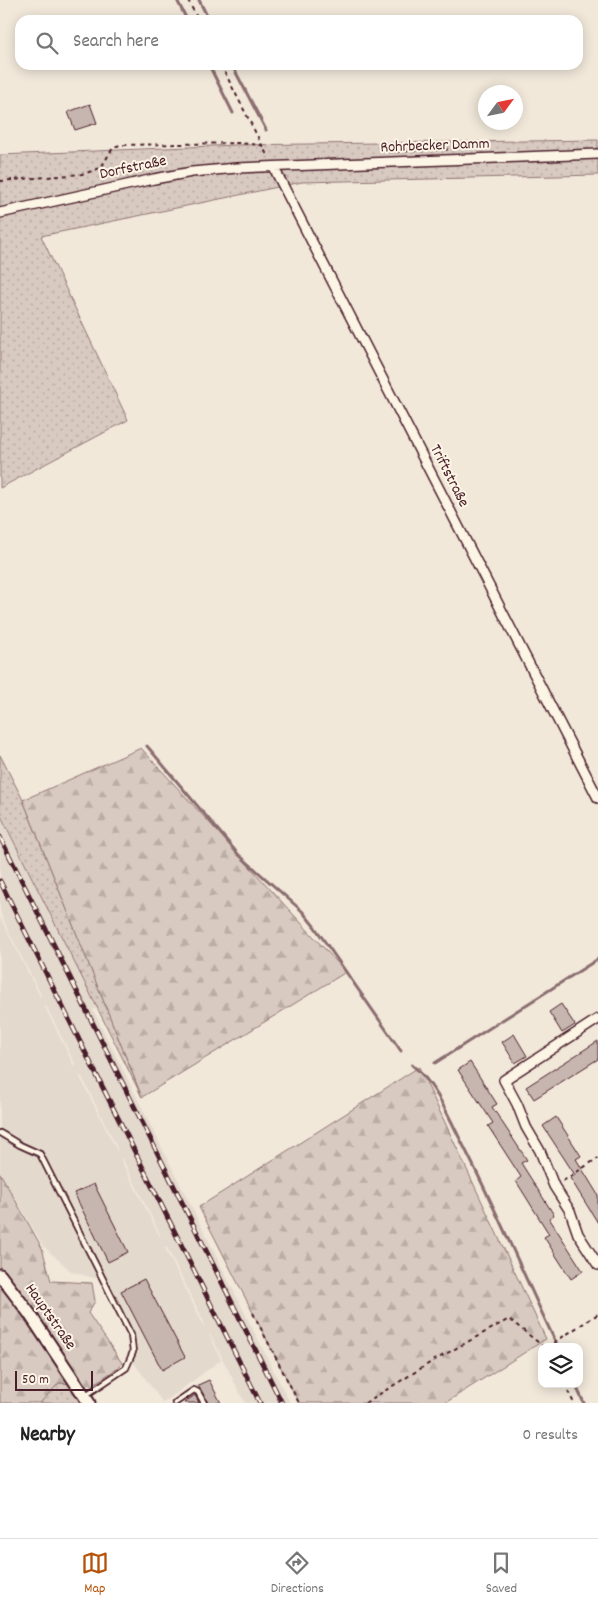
<!DOCTYPE html>
<meta charset="utf-8">
<style>
:root{--surface:#fff;--page:#f2f2f2;--text:#222;--muted:#767676;--line:#e0e0e0;--accent:#b45309}
body{margin:0;font-family:Dekko,sans-serif;background:var(--page);color:var(--text)}
.controls{position:absolute;right:15px;bottom:15px;display:grid;overflow:hidden;border-radius:10px;box-shadow:0 2px 12px #0003}
.controls button{width:45px;height:45px;display:grid;place-items:center;padding:0;border:0;border-bottom:1px solid var(--line);background:var(--surface);color:var(--text);font:25px sans-serif}
.compass{position:absolute;left:478px;top:85px;width:45px;height:45px;border-radius:50%;background:var(--surface);box-shadow:0 2px 12px #0003;rotate:57deg}
.scale{position:absolute;left:15px;bottom:12px;width:78px;box-sizing:border-box;padding-left:5px;border:2px solid #4a1f2b;border-top:0;font-size:14px;line-height:18px;white-space:nowrap;color:#4a1f2b;-webkit-text-stroke:4px #fcf5e5;paint-order:stroke}
.list{margin:0;padding:0;list-style:none}
h2{display:flex;justify-content:space-between;align-items:center;height:65px;margin:0;padding:0 20px;font-size:21px}
h2 small{font-size:16px;font-weight:400;color:var(--muted)}
.icon{flex:none;width:28px;height:28px;fill:none;stroke:currentColor;stroke-width:2;stroke-linecap:round;stroke-linejoin:round}
.map{position:relative;flex:none;width:598px;height:1403px;overflow:hidden}
.search{position:absolute;background:var(--surface);box-shadow:0 2px 12px #0003;left:15px;right:15px;top:15px;height:55px;display:flex;align-items:center;gap:12px;box-sizing:border-box;padding:0 18px;border-radius:15px;color:var(--muted);font-size:19px}
.sheet{height:135px;background:var(--surface)}
nav{display:flex;justify-content:space-around;align-items:center;box-sizing:border-box;height:70px;border-top:1px solid var(--line);background:var(--surface);font-size:14px;color:var(--muted)}
nav a{display:grid;justify-items:center;gap:2px}
nav .on{color:var(--accent)}
.map>svg:first-child{display:block}
.built{fill:#e4d9cd;fill-rule:evenodd}
.grass{fill:url(#grass-dots);stroke:#917476}
.forest{fill:url(#forest-firs);stroke:#917476}
.lines{fill:none;stroke-linecap:round;stroke-linejoin:round}
.stream{stroke:#8b6d6f;stroke-width:3}
.building{fill:#c7b6af;stroke:#4a1f2b}
.service-casing{stroke:#4a1f2b;stroke-width:8}
.minor-casing{stroke:#4a1f2b;stroke-width:12}
.tertiary-casing{stroke:#4a1f2b;stroke-width:15}
.path{stroke:#4a1f2b;stroke-width:2;stroke-dasharray:4 4;stroke-linecap:butt}
.service{stroke:#fcf5e5;stroke-width:4.5}
.minor{stroke:#fcf5e5;stroke-width:9}
.tertiary{stroke:#fcf5e5;stroke-width:11}
.rail-casing{stroke:#4a1f2b;stroke-width:5}
.rail{stroke:#fcf5e5;stroke-width:3;stroke-dasharray:9;stroke-linecap:butt}
.labels{text-anchor:middle;dominant-baseline:central;stroke-width:4;stroke-linejoin:round;paint-order:stroke}
.street-label{font-size:16px;fill:#4a1f2b;stroke:#fcf5e5}
</style>
<div class="map">
<svg width="598" height="1403" viewBox="0 0 598 1403">
<defs>
<pattern id="grass-dots" width="8" height="8" patternUnits="userSpaceOnUse" patternTransform="scale(1.25)"><rect width="8" height="8" fill="#d8cac0"/><path d="M2 2h.1M6 6h.1" fill="none" stroke="#bbada5" stroke-width="1.8" stroke-linecap="round"/></pattern>
<pattern id="forest-firs" width="22" height="20" patternUnits="userSpaceOnUse" patternTransform="scale(1.25)"><rect width="22" height="20" fill="#d8cac0"/><path d="M5 1l3.5 6h-7zM16 11l3.5 6h-7z" fill="#bbada5"/></pattern>
</defs>
<rect width="100%" height="100%" fill="#f1e8da"/>
<filter id="ink" filterUnits="userSpaceOnUse"><feTurbulence type="fractalNoise" baseFrequency=".02" numOctaves="2"/><feDisplacementMap in="SourceGraphic" scale="10" xChannelSelector="R" yChannelSelector="G"/><feConvolveMatrix kernelMatrix="1 2 1 2 8 2 1 2 1" color-interpolation-filters="sRGB"/></filter>
<g filter="url(#ink)">
<path class="built" d="M0,814L97,1008L93,1010L290,1403H245L211,1336L209,1334L221,1360L163,1403L129,1356L130,1337L102,1280L72,1272L43,1246L0,1173V917L41,998L40,993L12,938L10,935L0,912ZM44,1005L47,1008L75,1064V1068ZM79,1075L82,1077L117,1148V1151ZM120,1158L123,1160L160,1234V1237ZM164,1246L167,1248L204,1322V1326Z"/>
<path class="grass" d="M598,140V175L302,182L41,236L128,420L0,488V155L236,145Z
M0,755L23,800L142,1097L0,814Z
M59,1383L72,1384L81,1399L79,1403H40Z"/>
<path class="forest" d="M141,748L346,972L142,1097L23,800Z
M419,1067L546,1339L445,1403H299L199,1207Z
M0,1173L42,1248L51,1281L92,1283L95,1301L88,1313L122,1363L118,1368L92,1385L59,1383L40,1403H0Z"/>
<g class="lines">
<path class="stream" d="M177,0L187,20
M199,0L209,20
M209,65L233,113
M232,65L266,130
M147,746L238,854L302,911L314,926L401,1051
M435,1063L598,959
M412,1065C432,1080 447,1112 458,1135C494,1204 524,1276 558,1347
M575,1384L584,1403"/>
</g>
<path class="building" d="M90,104L97,123L75,130L68,112Z
M561,1004L575,1025L562,1033L549,1012Z
M514,1034L527,1056L515,1063L502,1042Z
M598,1041V1059L534,1099L526,1087Z
M470,1062L497,1104L492,1107L527,1160L521,1163L554,1215L549,1218L583,1271L571,1279L544,1237L549,1234L516,1181L521,1177L488,1126L493,1123L458,1070Z
M556,1117L581,1156L576,1159L598,1195V1223L570,1178L575,1175L543,1126Z
M94,1184L128,1252L108,1262L74,1193Z
M144,1279L185,1357L162,1370L121,1291Z
M209,1380L221,1403H208L200,1389L198,1385Z
M195,1395L199,1403H184Z"/>
<g class="lines">
<defs>
<path id="service" d="M0,1133L20,1145L40,1154L131,1335L133,1352L126,1368L86,1395
M175,1403L194,1390L198,1392L204,1403"/>
<path id="minor" d="M274,168L598,798
M0,213L154,179L192,172L237,168L598,154
M598,1019L504,1080L517,1104L526,1127L540,1151L554,1186L570,1211L578,1234L598,1265"/>
<path id="tertiary" d="M0,1275L29,1313L89,1403"/>
</defs>
<use href="#service" class="service-casing"/>
<use href="#minor" class="minor-casing"/>
<use href="#tertiary" class="tertiary-casing"/>
<path class="path" d="M188,0L198,20
M221,65L268,157
M388,152L458,149
M0,181L82,174C109,167 100,165 114,147L120,145L239,143L261,145
M563,1181L598,1158
M253,1313L299,1403
M547,1347L598,1314
M564,1384L574,1403
M365,1403L433,1361L509,1319L544,1347"/>
<use href="#service" class="service"/>
<use href="#minor" class="minor"/>
<use href="#tertiary" class="tertiary"/>
<defs>
<path id="rail" d="M0,837L282,1403
M0,881L260,1403"/>
</defs>
<use href="#rail" class="rail-casing"/>
<use href="#rail" class="rail"/>
</g>
</g>
<g class="labels">
<g class="street-label">
<text transform="translate(435 146) rotate(-2)">Rohrbecker Damm</text>
<text transform="translate(133 168) rotate(-12)">Dorfstraße</text>
<text transform="translate(449 476) rotate(63)">Triftstraße</text>
<text transform="translate(50 1317) rotate(55)">Hauptstraße</text>
</g>
</g>
</svg>
<div class="controls">
<button><svg class="icon" aria-label="layers" viewBox="0 0 24 24"><path d="M12 4l9 5-9 5-9-5zM3 14l9 5 9-5"/></svg></button>
</div>
<svg class="compass" viewBox="-18 -18 36 36"><path d="M0-13l5 13h-10z" fill="#e53935"/><path d="M0 13l5-13h-10z" fill="#767676"/></svg>
<div class="scale">50 m</div>
<div class="search"><svg class="icon" aria-label="search" viewBox="0 0 24 24"><circle cx="10" cy="10" r="6"/><path d="M15 15l6 6"/></svg>Search here</div>
</div>
<section class="sheet">
<h2>Nearby<small>0 results</small></h2>
<ul class="list">
</ul>
</section>
<nav>
<a class="on"><svg class="icon" aria-label="map" viewBox="0 0 24 24"><path d="M3 6l6-2 6 2 6-2v14l-6 2-6-2-6 2zM9 4v14M15 6v14"/></svg>Map</a>
<a><svg class="icon" aria-label="directions" viewBox="0 0 24 24"><path d="M12 3l9 9-9 9-9-9zM9 14v-3h6M13 9l2 2-2 2"/></svg>Directions</a>
<a><svg class="icon" aria-label="saved" viewBox="0 0 24 24"><path d="M7 4h10v16l-5-4-5 4z"/></svg>Saved</a>
</nav>
